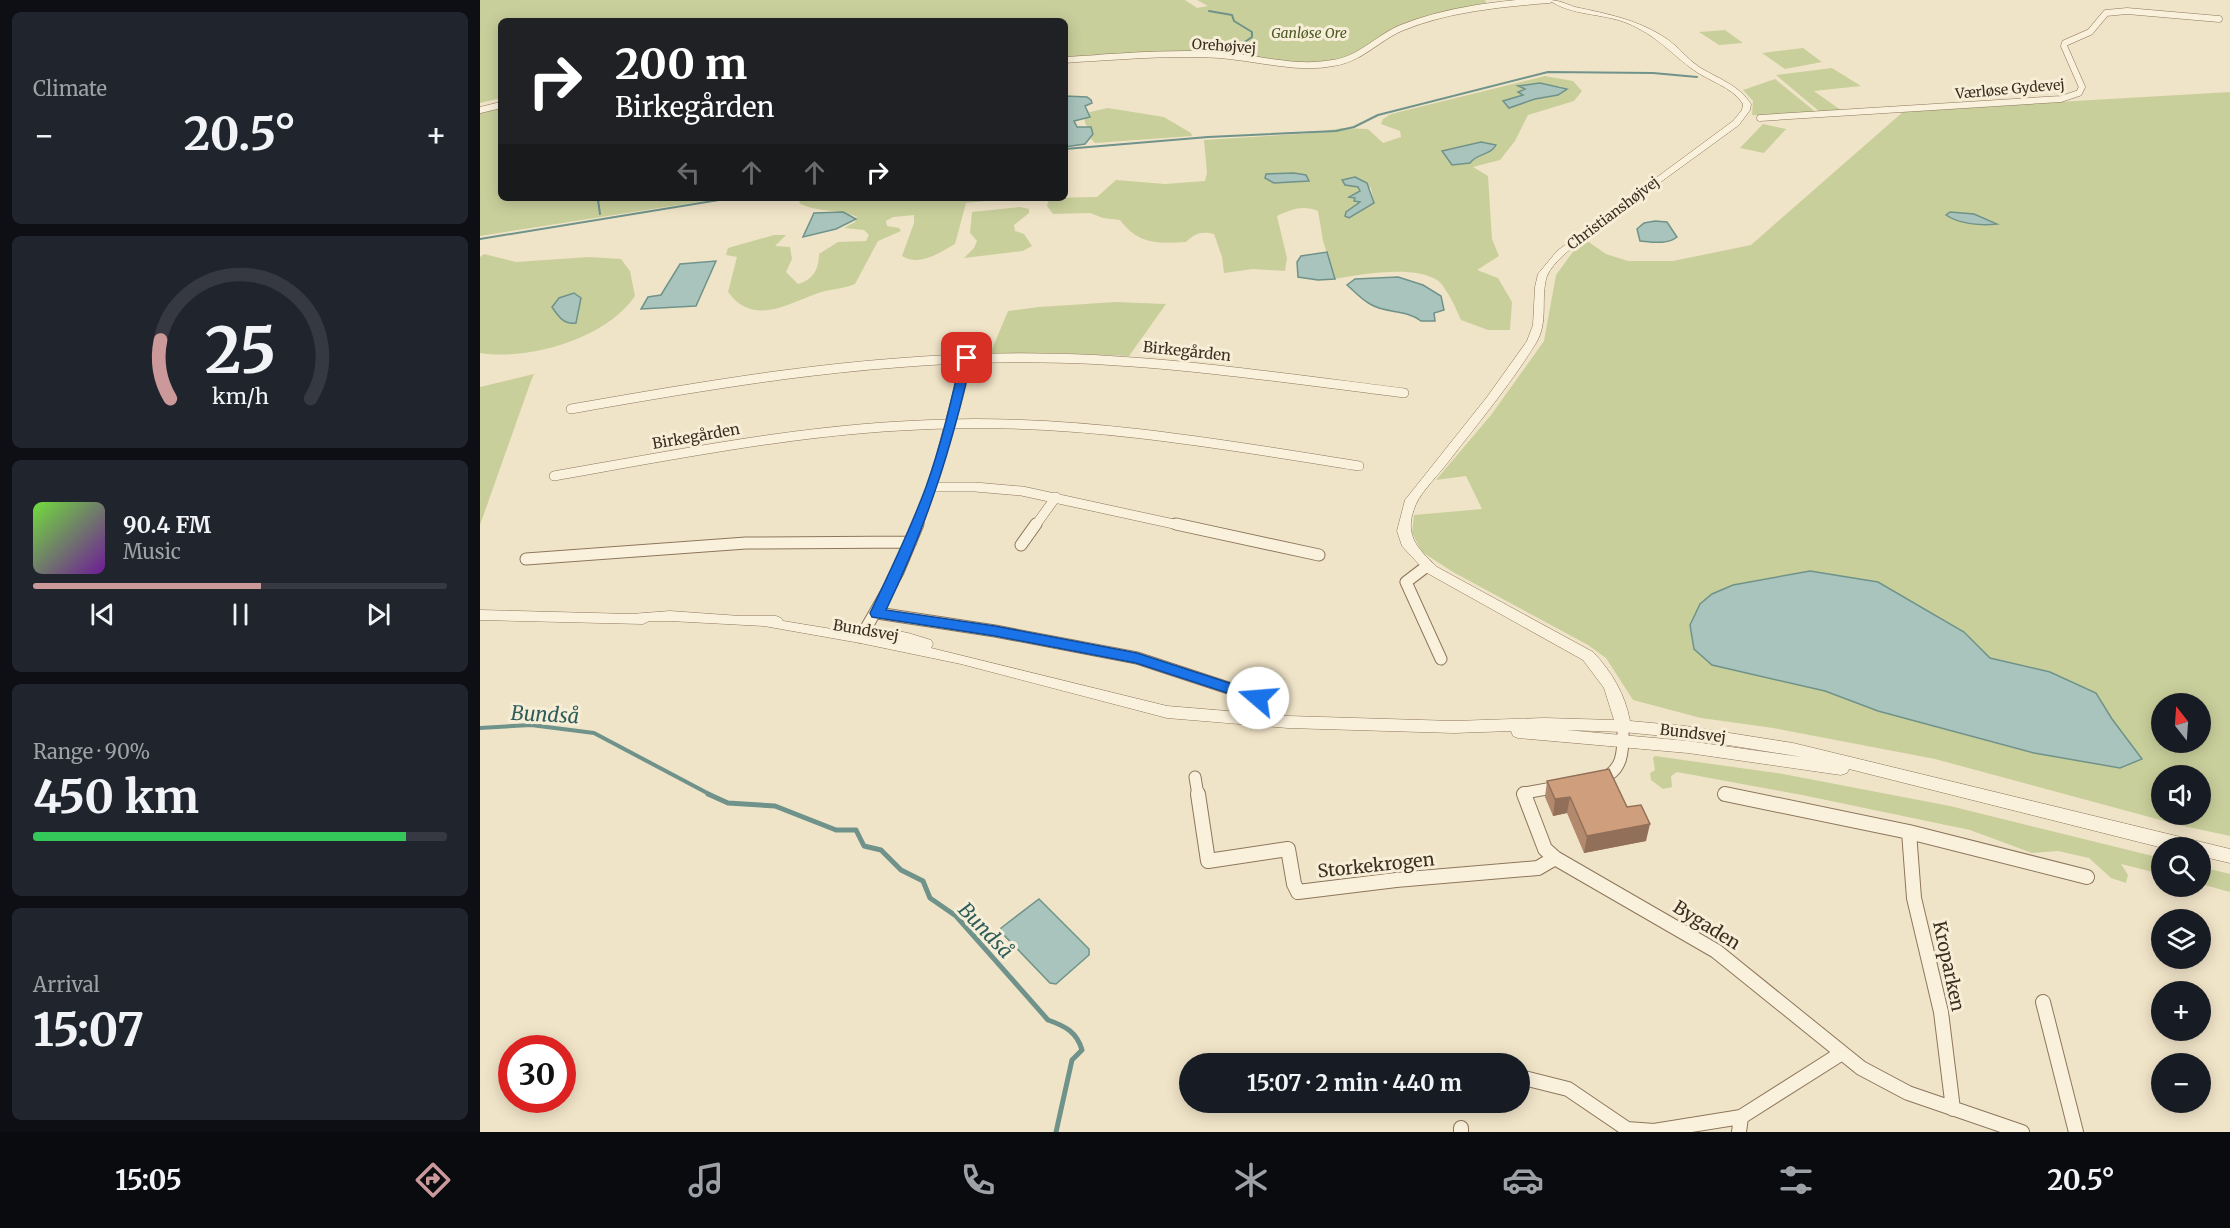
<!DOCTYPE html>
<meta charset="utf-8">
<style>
:root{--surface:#171b24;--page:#20242c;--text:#f1f3f6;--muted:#9ea1a6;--line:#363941;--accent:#cc999b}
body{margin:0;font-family:Merriweather,serif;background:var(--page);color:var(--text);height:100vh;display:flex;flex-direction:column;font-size:22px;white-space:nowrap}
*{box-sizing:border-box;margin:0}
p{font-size:20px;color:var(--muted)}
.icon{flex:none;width:33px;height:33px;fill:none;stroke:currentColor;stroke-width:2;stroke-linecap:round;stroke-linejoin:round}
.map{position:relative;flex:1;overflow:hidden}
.details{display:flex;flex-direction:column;gap:12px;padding:12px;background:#0d0f14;width:480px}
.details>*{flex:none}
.hud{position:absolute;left:18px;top:18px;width:570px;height:183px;border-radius:9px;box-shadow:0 3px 15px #0003;background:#202124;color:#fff;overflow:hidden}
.needle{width:39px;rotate:343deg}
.tools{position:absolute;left:1671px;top:693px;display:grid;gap:12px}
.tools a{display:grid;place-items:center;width:60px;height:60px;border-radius:50%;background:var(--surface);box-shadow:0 3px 15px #0003;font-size:30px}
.speed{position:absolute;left:18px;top:1035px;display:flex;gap:12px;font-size:30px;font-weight:700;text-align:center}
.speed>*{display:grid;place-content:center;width:78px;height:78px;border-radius:50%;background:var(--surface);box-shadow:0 3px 15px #0003;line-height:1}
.speed .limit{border:9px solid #d22;background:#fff;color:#111}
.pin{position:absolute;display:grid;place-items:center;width:51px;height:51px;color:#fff;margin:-26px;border-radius:12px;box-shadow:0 3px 9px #0006}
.me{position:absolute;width:66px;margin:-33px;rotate:288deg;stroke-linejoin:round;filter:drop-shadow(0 0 4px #0008)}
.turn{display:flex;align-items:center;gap:21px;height:126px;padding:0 18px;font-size:27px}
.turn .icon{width:78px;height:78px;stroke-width:2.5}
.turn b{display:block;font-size:42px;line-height:51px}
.lanes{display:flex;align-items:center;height:57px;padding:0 18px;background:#0003;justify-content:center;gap:30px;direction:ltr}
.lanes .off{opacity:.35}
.big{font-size:45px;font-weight:700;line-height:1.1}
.details .tile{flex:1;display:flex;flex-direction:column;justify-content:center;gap:9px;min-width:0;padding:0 21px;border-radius:9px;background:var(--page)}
.details .dial{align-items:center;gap:0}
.dial svg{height:156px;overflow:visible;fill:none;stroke:var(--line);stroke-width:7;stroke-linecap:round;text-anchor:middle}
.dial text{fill:var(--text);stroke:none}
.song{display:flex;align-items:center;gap:18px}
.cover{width:72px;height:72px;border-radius:9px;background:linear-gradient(135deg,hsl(100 70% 55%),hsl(280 70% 35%))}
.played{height:6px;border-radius:3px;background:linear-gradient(90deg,var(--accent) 55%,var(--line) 55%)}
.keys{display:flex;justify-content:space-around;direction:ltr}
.heat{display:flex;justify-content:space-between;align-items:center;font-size:33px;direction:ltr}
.charge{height:9px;border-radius:4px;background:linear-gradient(90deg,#34c759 90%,var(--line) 0)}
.trip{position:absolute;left:699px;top:1053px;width:351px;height:60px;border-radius:30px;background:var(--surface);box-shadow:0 3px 15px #0003;font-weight:700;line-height:60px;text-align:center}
.tabs{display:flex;height:96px;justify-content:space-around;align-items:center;background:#090b0e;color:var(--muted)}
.tabs .icon{width:42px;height:42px}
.tabs .selected{color:var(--accent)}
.tabs b{font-size:27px;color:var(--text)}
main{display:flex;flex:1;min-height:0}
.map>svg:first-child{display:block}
</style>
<main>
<section class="details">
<div class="tile"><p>Climate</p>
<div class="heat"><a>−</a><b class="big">20.5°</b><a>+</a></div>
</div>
<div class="tile dial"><svg viewBox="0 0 100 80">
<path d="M14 69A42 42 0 1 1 86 69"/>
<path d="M14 69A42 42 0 0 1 9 39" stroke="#cc999b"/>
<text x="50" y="56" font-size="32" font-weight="700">25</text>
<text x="50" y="72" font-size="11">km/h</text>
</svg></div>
<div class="tile">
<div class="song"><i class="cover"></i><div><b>90.4 FM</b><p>Music</p></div></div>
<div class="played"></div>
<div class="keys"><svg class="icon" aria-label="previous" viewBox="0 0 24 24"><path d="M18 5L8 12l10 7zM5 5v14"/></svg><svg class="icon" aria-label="pause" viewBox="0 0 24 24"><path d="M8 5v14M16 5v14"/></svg><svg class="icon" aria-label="next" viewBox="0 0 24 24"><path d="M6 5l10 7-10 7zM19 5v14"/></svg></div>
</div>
<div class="tile"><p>Range · 90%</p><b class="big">450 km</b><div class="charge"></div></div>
<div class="tile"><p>Arrival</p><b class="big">15:07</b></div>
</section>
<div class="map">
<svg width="1750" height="1132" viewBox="0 0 1750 1132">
<rect width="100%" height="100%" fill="#f0e4c8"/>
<path fill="#c9cf9b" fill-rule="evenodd" d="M0 0H705L717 8 728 6 717 0H1005L1007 4 916 28 861 62 826 65 737 54 585 58V21H21V98L0 103Z
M1245 30 1263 43 1239 45 1219 32Z
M1323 48 1342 62 1305 69 1282 53Z
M1352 68 1381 86 1334 91 1362 111 1340 112 1296 75Z
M1065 76 1093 81 1102 91 1094 101 1048 115 1035 141 1020 160 993 167 1008 176 1012 239 1019 256 997 270 1018 278 1032 302 1030 330H1008L981 320C977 310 966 286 957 280 934 265 881 274 855 279L843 241 838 211C823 205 812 209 797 216L807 258 805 271 773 269 744 273 742 257 734 234C722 231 715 233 706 242 677 244 658 244 640 220L623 218 610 213 573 214 567 206 569 198 617 197 636 180 685 184 725 181 727 173 724 140 833 133 862 128 888 129 903 143 921 137 920 131 901 124 903 119 911 114ZM1067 85 1073 88 1081 86 1078 95 1055 99 1029 108 1024 102 1044 95 1046 90 1040 87ZM875 177 891 188 894 203 869 218 866 212 881 202 870 196 880 192 878 187 865 185Z
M1295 79 1337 113 1286 116 1272 115 1273 101 1263 90Z
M1750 92V836L1699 825 1455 759 1293 728 1221 718 1153 700 1126 658 1108 645 973 572 942 552 932 533 934 515 1002 509 986 476 956 480 1011 415 1064 341 1076 275 1103 238 1126 254 1148 261H1193L1271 245 1424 111ZM1682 704H1720V742H1682ZM1682 776H1720V814H1682Z
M21 107V198H243L0 236V113Z
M628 108 684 117 711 133 712 136 615 143 611 139 612 134 605 123 604 117 610 112Z
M1283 124 1306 129 1284 153 1260 148Z
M322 198H539L486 203 475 244C459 253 439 267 422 256L434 223V215L413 217 406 221 407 226 419 228 421 231 398 241 375 284C363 289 350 289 338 293 306 305 273 326 248 292L257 257 246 255 248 248 294 235H306L295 246 310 247 312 259 306 272 318 284C333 280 339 269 339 254L358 242 386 241 389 235 384 230 364 228 375 222 377 217C358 208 337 213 319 203Z
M540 207 549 209V213L534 225 535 231 544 234 552 246 543 251 484 258 494 248 497 241 490 233 492 212Z
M4 254 36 262 109 257 141 259 150 271 155 296C127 338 49 361 0 353V257Z
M636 302 686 304 649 356 578 353 510 354 528 311 559 307Z
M54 374 51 381 0 525V387Z
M1175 756 1303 774 1470 806 1681 858V874L1641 864 1648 875 1646 883 1631 878 1609 858 1578 851 1552 853 1490 830 1322 795 1197 772 1191 776 1192 787 1183 789 1171 780 1170 773 1175 770 1173 758Z
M1721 867 1750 874V892L1721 884Z"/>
<path fill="#a9c4bc" stroke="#6f938a" stroke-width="1.5" d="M1060 83 1087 89 1078 95 1055 99 1029 108 1023 101 1043 95 1038 92 1045 89 1038 86Z
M585 96 607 97 611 100 612 103 605 106 610 117 594 121 597 127H611L613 134 605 144 585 147Z
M1001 142 1016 145C1010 156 997 153 990 163L972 165 962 151Z
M814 173 826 175 829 181 794 183 785 178 786 174Z
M875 177 887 183 894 203 869 218 865 216 866 212 880 202 874 201 875 198 869 197 880 191 878 187 865 185 862 180Z
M363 212 376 219 356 229 323 237 334 213Z
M1470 212 1494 214 1517 224C1501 226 1479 224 1466 215Z
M1175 221 1187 222 1197 237C1187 245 1172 242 1160 241L1157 229 1164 223Z
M847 252 855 279 838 280 818 277 817 262 821 256Z
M236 261 216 306 161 309 168 297 181 295 200 264Z
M918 277 943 285 961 296 964 310 954 313 955 321H941C926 309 906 314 890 304 882 300 874 291 867 285L875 279Z
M94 293 101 298 96 323C84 325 78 316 72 307L79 298Z
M1330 571 1398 582 1484 632 1510 658 1570 672 1616 693 1632 719 1662 759 1640 768 1554 753 1398 711 1345 691 1232 665 1214 649 1210 625 1220 604 1232 594 1253 585Z
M559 899 609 949V955L576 984 570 983 521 932V928Z"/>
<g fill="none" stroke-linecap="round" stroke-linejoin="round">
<path stroke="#6f938a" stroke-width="2" d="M729 11 752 15 754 21 772 32V37L759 46 730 53
M585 149 728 137 856 131 874 127 898 115 1068 72 1173 73 1217 77
M118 200 120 214
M0 239 251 198"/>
<path stroke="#6f938a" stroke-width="4" d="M0 728 51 725 114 733 231 795"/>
<path stroke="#6f938a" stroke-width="5" d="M228 794 248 803 295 806 356 830H376L384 846 401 850 421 870 443 881 450 898 476 916 568 1020C585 1026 597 1032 602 1050L592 1060 576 1132"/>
<g stroke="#8d765c" stroke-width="7">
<path id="minor-far3" d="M585 60C636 57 689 52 740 55 778 58 815 70 853 63 881 59 897 38 921 28 967 9 1020 4 1069 0
M0 110 21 105
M1280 118 1581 99 1599 93 1602 87 1584 46 1585 43 1610 32 1626 13 1647 11 1739 19"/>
</g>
<g stroke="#8d765c" stroke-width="10">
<path id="minor-far2" d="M91 409C232 384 374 360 518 358 654 355 789 376 924 393
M74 476C203 453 333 427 465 424 604 420 742 444 879 466
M452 487H495L542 491 703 526
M438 526 458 467 487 358
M555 526 576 497"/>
</g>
<g stroke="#8d765c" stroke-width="13">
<path id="minor-far1" d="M696 524 839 555
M541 545 556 524
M46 559 266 543 431 542
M947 566 926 582 961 659
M397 613 515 631 657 658 800 705
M381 637 418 572 438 524
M715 777 718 795
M1120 779C1145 771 1143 748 1143 726
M1245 794 1252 795
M1045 795 1044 793 1078 787"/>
</g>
<g stroke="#8d765c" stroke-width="16">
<path id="minor" d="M718 794 728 861 808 849 814 884 818 892 916 880 1058 868 1075 858
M1044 794 1065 849 1075 858 1236 951 1381 1068 1428 1093 1542 1132
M1245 794 1429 832 1607 877
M1429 832 1434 898 1461 1012 1473 1109
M1563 1002 1596 1132
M1040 1077 1088 1089 1147 1129 1174 1131 1261 1117
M981 1128V1132
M1259 1132 1261 1117 1362 1053"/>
</g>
<g stroke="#8d765c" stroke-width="1">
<path id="tertiary" d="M1069 0C1079 0 1086 4 1095 7 1128 14 1159 20 1187 39 1199 47 1207 59 1219 67 1237 78 1259 85 1271 104L1270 110 1259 125 1101 240C1090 250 1073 262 1067 276 1060 298 1069 322 1056 343 1031 384 999 422 969 461 960 473 942 491 936 504 923 534 936 547 957 567L1113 652C1132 672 1145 694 1150 721L1205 726 1313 743 1750 849V863L1720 856V848H1683L1369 769 1367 773 1361 775 1208 753 1038 738 1033 736 1031 731 974 733 808 728 687 718 481 664 380 643 284 626 190 621H169L163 624 0 620V610L151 614 190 611 260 616H296L301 618 303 621 364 631 358 626 365 621 428 633 451 640 453 644 451 648 687 706 808 716 974 721 1064 718 1134 720 1124 688 1103 660 947 573 922 546 917 531 925 500 1007 397 1047 341 1053 325 1055 287 1058 274 1077 251 1253 121 1262 110 1263 104C1252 86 1227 81 1211 68 1187 50 1177 36 1147 23 1122 13 1091 16 1069 0ZM1086 730 1143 732 1205 738 1322 757 1208 741Z"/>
</g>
<use href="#minor-far3" stroke="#faf1dc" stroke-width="6"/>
<use href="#minor-far2" stroke="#faf1dc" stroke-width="9"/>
<use href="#minor-far1" stroke="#faf1dc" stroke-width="11"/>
<use href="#minor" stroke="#faf1dc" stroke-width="14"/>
<use href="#tertiary" fill="#faf1dc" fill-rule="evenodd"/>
</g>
<path fill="#b2896c" d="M1067 781 1147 807 1166 841 1104 853 1087 813 1073 816 1065 797Z"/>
<path fill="#916f58" d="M1090 797 1087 813 1073 816 1075 799Z
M1170 824 1166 841 1104 853 1107 836Z"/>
<path fill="#cf9f7d" stroke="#916f58" stroke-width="1.5" d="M1129 769 1147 807 1161 805 1170 824 1107 836 1090 797 1075 799 1067 781Z"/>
<path fill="#1a73e8" stroke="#114b97" stroke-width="1.5" d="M487 355 492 358C471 450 447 525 406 610L515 626 657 653 783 694 786 698 783 702 778 703 656 663 515 636 392 617 390 613C410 572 430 530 446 487 461 445 471 402 481 358Z"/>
<g text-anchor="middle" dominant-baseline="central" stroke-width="6" stroke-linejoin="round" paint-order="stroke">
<g font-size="14" font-style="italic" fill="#4d5a26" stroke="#f7eed8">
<text x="829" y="33">Ganløse Ore</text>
</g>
<g font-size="14" fill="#3d2e20" stroke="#f7eed8">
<text transform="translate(744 46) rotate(4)">Orehøjvej</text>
<text transform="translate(1530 89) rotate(-5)">Værløse Gydevej</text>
<text transform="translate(1133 213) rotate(-37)">Christianshøjvej</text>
</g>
<g font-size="15" fill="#3d2e20" stroke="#f7eed8">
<text transform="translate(707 351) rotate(6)">Birkegården</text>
<text transform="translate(216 436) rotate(-10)">Birkegården</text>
<text transform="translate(386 630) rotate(10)">Bundsvej</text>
<text transform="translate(1213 733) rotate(7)">Bundsvej</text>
</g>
<g font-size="18" fill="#3d2e20" stroke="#f7eed8">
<text transform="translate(896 865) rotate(-6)">Storkekrogen</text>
<text transform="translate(1227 925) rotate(32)">Bygaden</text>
<text transform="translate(1469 966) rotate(78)">Kroparken</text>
</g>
<g font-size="20" font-style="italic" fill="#2f5d5a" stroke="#f7eed8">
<text transform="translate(65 714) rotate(3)">Bundså</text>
<text transform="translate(506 930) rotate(46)">Bundså</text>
</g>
</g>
</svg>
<div class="tools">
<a><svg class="needle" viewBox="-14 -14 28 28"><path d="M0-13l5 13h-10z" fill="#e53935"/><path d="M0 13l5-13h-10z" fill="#9ea1a6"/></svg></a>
<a><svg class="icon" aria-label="sound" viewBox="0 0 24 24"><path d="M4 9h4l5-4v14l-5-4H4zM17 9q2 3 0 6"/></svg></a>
<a><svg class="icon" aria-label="search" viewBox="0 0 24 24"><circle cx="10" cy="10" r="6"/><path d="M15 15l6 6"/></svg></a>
<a><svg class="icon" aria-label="layers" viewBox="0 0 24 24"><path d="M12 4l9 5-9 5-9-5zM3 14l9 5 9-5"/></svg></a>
<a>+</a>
<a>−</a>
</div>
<div class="speed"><div class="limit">30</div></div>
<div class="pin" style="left:487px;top:358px;background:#d93025"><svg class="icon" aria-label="arrive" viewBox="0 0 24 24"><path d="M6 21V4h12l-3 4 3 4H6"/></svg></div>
<svg class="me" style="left:778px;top:698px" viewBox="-20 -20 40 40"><circle r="19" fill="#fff"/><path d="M0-13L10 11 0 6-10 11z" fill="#1a73e8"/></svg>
<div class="trip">15:07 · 2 min · 440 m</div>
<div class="hud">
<div class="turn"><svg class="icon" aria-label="right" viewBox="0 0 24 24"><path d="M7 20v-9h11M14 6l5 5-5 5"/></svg><div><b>200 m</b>Birkegården</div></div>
<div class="lanes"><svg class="icon off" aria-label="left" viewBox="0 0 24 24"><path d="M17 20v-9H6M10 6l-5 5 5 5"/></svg><svg class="icon off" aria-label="ahead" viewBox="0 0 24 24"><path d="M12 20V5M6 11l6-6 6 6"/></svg><svg class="icon off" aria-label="ahead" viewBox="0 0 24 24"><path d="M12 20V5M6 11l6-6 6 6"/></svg><svg class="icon" aria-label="right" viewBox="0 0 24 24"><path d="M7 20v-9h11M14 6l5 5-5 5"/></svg></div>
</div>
</div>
</main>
<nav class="tabs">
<b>15:05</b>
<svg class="icon selected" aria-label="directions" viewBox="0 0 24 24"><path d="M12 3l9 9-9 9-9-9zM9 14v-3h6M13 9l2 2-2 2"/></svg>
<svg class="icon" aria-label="music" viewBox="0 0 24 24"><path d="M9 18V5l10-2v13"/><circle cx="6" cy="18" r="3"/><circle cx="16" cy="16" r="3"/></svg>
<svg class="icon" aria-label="phone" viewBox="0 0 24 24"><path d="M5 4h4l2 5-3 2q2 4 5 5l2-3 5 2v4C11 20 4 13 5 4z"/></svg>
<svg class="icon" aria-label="climate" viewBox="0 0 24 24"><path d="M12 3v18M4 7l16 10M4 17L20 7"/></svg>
<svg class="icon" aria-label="car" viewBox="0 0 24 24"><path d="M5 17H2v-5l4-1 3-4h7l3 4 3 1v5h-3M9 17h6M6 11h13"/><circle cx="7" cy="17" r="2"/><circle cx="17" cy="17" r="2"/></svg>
<svg class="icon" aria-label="filters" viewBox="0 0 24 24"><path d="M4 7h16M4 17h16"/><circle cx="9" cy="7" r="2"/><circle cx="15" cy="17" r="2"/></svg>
<b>20.5°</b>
</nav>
